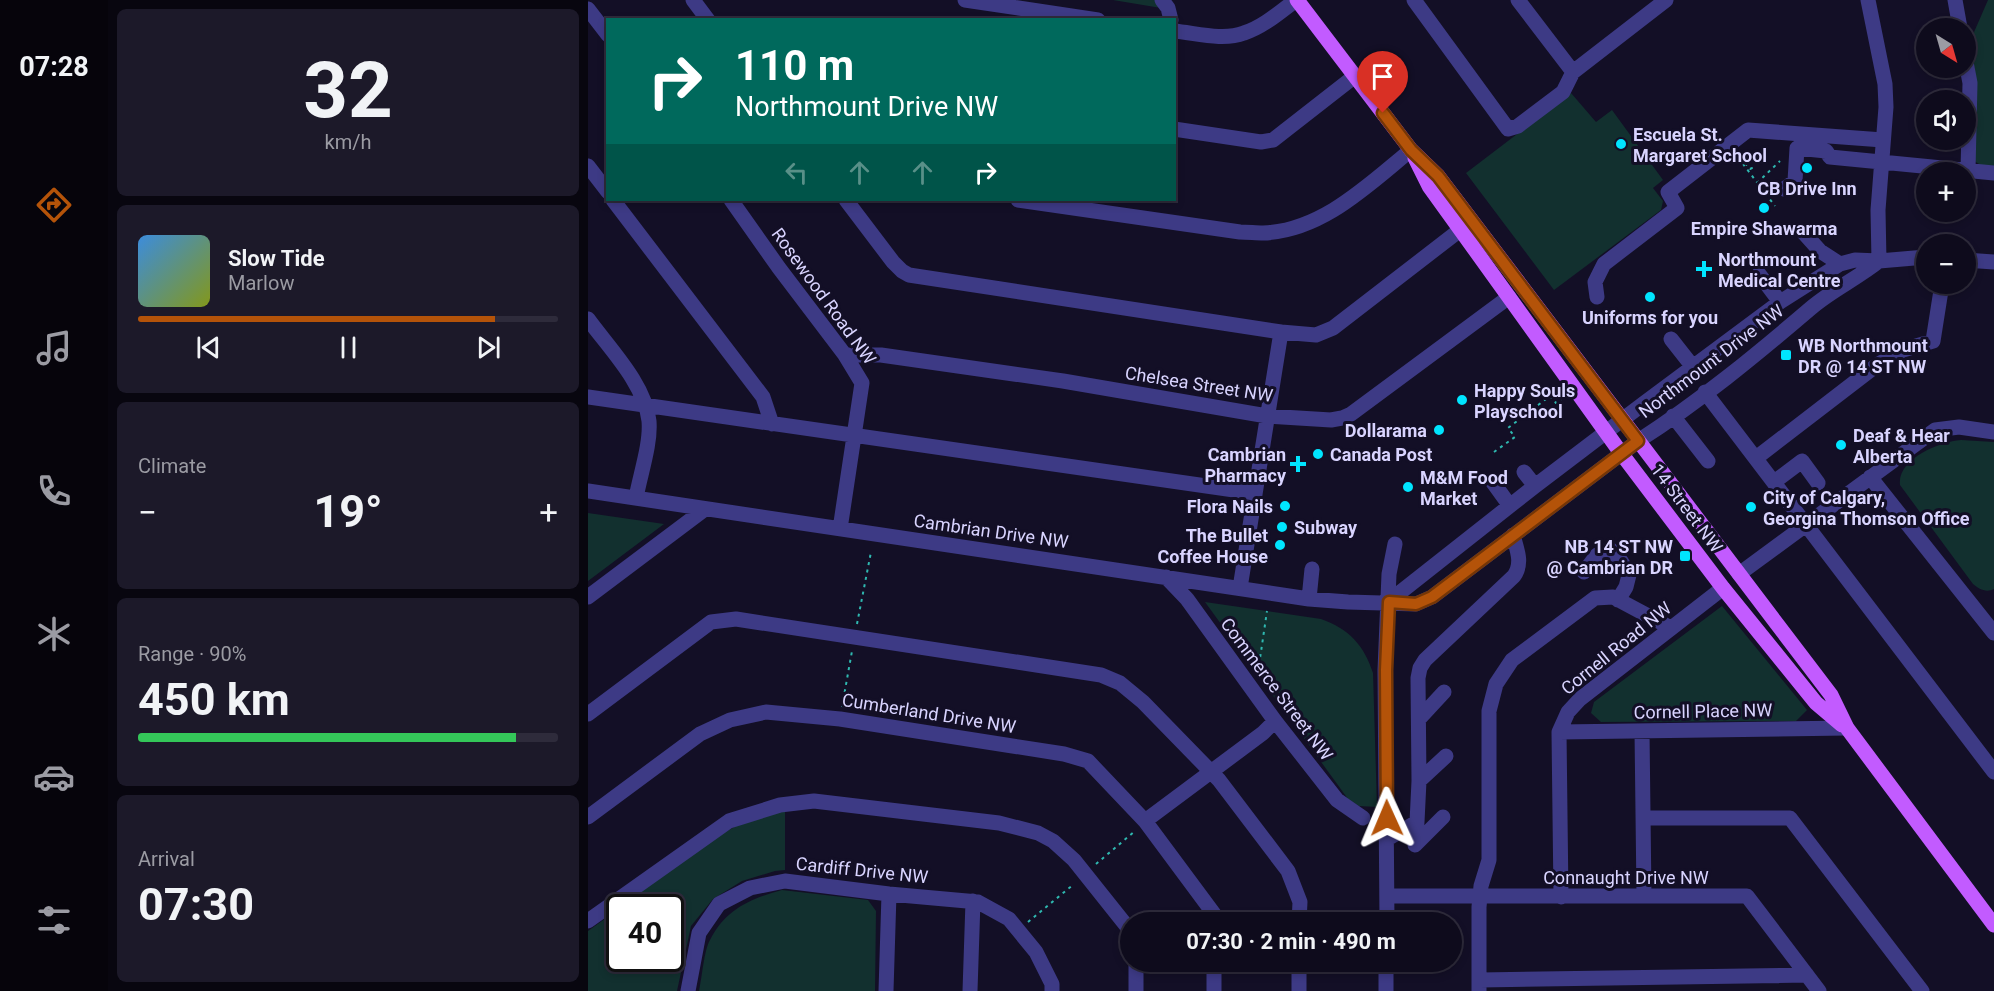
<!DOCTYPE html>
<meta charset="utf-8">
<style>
:root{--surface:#0e0b1c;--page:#1c1929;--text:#f1f3f6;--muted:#9b9ba3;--line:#2e2b3b;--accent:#b45309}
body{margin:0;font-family:Roboto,sans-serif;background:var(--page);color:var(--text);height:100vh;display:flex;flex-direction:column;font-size:22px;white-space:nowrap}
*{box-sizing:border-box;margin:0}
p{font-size:20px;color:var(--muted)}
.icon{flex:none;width:33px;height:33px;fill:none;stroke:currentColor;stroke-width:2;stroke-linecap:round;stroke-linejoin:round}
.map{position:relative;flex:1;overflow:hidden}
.panel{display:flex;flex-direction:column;gap:9px;padding:9px;background:#08060f;width:480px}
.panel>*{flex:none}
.banner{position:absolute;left:18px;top:18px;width:570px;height:183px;border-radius:0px;box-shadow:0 3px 9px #0003,0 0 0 2px var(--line);background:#00695c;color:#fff;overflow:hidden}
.needle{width:39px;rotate:143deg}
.fabs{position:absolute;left:1328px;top:18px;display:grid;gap:12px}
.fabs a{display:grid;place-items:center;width:60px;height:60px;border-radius:50%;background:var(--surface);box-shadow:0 3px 9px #0003,0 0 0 2px var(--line);font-size:30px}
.speed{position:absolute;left:18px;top:894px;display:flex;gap:12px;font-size:30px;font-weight:700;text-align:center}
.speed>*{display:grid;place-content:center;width:78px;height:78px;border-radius:50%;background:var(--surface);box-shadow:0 3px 9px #0003,0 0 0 2px var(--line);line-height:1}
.speed .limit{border:3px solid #111;border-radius:9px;background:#fff;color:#111}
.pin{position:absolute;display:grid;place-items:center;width:51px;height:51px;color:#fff;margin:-62px -26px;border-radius:50% 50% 50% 0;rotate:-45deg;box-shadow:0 0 6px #0007}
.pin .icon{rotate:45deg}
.me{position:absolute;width:66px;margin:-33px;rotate:359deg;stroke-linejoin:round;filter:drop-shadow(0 0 4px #0008)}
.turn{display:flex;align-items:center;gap:21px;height:126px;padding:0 30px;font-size:27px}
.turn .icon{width:78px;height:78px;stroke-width:2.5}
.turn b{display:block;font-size:42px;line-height:51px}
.lanes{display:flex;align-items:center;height:57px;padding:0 30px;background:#0003;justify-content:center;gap:30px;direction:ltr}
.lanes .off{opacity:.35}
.big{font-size:45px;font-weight:700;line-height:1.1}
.panel .widget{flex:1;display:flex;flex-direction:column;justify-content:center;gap:9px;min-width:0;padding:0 21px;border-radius:9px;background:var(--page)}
.panel .dial{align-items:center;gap:0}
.dial b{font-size:78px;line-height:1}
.song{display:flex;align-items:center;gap:18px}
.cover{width:72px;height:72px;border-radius:9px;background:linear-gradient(135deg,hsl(210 70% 55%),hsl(70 70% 35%))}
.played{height:6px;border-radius:3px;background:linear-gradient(90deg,var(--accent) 85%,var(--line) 85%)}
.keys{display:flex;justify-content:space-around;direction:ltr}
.heat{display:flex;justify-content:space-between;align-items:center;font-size:33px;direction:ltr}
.charge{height:9px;border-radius:4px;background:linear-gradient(90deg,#34c759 90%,var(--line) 0)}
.trip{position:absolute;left:532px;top:912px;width:342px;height:60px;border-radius:30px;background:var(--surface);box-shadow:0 3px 9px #0003,0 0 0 2px var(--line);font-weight:700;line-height:60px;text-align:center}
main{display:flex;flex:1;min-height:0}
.tab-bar{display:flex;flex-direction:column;width:108px;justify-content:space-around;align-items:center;background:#06040b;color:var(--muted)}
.tab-bar .icon{width:42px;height:42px}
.tab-bar .on{color:var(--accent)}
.tab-bar b{font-size:27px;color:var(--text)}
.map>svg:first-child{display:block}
</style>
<main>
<nav class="tab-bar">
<b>07:28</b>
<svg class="icon on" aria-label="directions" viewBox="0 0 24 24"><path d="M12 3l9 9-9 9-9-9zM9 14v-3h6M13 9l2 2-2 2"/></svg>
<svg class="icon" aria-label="music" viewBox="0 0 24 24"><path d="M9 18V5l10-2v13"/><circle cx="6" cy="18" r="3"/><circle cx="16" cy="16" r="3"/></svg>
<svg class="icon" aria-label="phone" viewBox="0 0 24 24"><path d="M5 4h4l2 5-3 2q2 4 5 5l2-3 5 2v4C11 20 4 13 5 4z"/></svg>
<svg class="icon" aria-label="climate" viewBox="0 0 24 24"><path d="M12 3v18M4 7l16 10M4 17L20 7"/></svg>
<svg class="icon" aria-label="car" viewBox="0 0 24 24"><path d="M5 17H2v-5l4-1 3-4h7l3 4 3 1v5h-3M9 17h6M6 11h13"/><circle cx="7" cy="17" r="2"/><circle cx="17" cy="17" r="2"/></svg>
<svg class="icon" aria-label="filters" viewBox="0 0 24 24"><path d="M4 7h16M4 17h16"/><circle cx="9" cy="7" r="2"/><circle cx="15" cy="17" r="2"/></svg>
</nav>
<section class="panel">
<div class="widget dial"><b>32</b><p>km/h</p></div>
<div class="widget">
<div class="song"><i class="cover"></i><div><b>Slow Tide</b><p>Marlow</p></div></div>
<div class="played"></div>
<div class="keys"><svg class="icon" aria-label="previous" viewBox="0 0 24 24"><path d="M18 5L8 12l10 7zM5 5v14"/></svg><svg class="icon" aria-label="pause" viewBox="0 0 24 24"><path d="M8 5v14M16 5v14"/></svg><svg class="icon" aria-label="next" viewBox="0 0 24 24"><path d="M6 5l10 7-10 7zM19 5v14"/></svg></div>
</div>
<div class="widget"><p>Climate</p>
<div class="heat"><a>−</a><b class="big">19°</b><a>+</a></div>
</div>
<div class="widget"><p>Range · 90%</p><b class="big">450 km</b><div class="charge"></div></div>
<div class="widget"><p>Arrival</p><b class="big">07:30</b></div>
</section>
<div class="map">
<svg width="1406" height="991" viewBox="0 0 1406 991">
<rect width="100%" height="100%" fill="#130f26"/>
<path fill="#12302f" d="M525 0H567L573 8Z
M1400 0H1406V166L1393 165 1386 161V74L1380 46Z
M983 93 1008 122 1024 110 1075 180 1065 188 1075 201 1073 210 966 290 878 173Z
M1373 440 1406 442V589C1398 593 1391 589 1385 584L1312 485C1309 459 1351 442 1373 440Z
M0 513 76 524 0 581Z
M617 602 733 619C761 629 776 645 785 673L789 807 771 806 760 799Z
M1134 606 1219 710 1208 721 1013 722 1003 713 1006 702Z
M197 806V870L187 871 154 881 125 899 103 926 89 991H0V931L32 908V958H82V908H32C84 869 134 824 197 806Z
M194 890 280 900 288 911 287 991H111C114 978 116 950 122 940 138 909 162 899 194 890Z"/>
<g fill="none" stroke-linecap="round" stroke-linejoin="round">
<path stroke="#2fb8b0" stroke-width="2" stroke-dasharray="3 4.5" stroke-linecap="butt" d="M1163 160 1164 168 1162 169 1154 159 1152 160 1187 206
M1169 183 1192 161
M906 452 927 437 920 428 962 396 968 403 977 396
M269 624 283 552
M670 672 679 611
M254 707 264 651
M508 864 547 831
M440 922 486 884"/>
<path stroke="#3d3a85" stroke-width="15" d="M105 0 120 20
M377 0 510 20
M574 0 580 8 583 20
M826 0 920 129 930 126 975 92 985 72 1078 0
M930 0 985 72
M1280 0 1297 84 1298 107 1290 210 1291 261
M1367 0 1372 28
M0 9 20 35
M586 31C608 33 635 41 656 33 675 27 692 12 708 0
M1377 57 1382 83 1380 171
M586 129 673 142 685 140 767 76
M0 166 20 192
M1196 189 1207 181 1209 148 1238 151 1242 157 1406 173
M25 200 175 397 184 424
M143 200 191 268 257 355 274 383 252 529
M258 200 305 262 314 271 321 275 693 332 728 335 745 328 872 230
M430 200 652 232C660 232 668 233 675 233 734 231 780 185 823 150
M1215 232 1232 251 1252 264
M1377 260 1406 262
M1171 274 1192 302
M1009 297 1007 282 1016 264 1089 208 1080 192 1160 130 1295 140
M0 319C21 348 57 384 61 421 63 444 52 475 48 498
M1083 339 1105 367
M257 355H293L475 381 679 416 743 420 754 418 763 414 921 297
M1117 392 1406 772
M0 397 667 493
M1085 416 1120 461
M1168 458 1289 365 1315 350 1345 341 1354 284
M936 472 947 486
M1282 477 1406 633
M904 481 922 506
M1186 482 1214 461 1230 483
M0 491 721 599 760 602 828 604 844 597 1050 441C1111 402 1168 355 1223 308 1244 290 1270 278 1291 261
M996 572 1009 555 1022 549 1033 561 1041 575 1038 587 1030 600
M1151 574 1347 430 1371 427 1406 432
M578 577 599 599 687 721 749 800 775 818
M652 588 693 332
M0 597 117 509
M721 599 724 569
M800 602 947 486 1055 404 1192 302 1252 264 1267 260 1291 261 1338 257
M0 714 123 622 148 619 513 675 532 683 555 702 631 780 700 871 712 902 711 922
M831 719 856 692
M1054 731 1056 896
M971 732 1259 728
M831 781 858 756
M0 817 112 734 142 720 178 712 252 719 476 754 500 761 557 821 626 914V922
M1055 818H1202L1334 991
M557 821 675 733 687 721
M829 822 827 845 855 817
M799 839 829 822 831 781 830 678 832 668 837 660 926 576C935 563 929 550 925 535
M799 896H1159L1231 991
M973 897 971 732 980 712 992 699 1135 588
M0 921 141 821 192 805 226 801 411 823 450 833 465 841 486 860 541 929 543 935
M799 922 797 670 801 574 807 544
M548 962V991
M892 980 1219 975
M100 991 111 933 131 904 162 888 197 881 301 894 390 902 421 919 448 952 464 984V991
M298 991 301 894
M382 991 385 901
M626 991V962
M711 991V962
M798 991V962
M891 991V907L893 886 901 860V711L908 684 924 660 1007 598 1025 597 1083 628"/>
<path stroke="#c25bff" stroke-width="15" d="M709 0 823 150 850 176 1189 624 1243 695 1259 728 1406 925
M827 158 841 186 1033 453 1135 588 1228 703 1254 725"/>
</g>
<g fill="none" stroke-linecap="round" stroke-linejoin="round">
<g stroke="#753606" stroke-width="15">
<path id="route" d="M795 113 823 150 850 176 1050 441 844 597 828 604 801 602 798 670 799 818"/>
</g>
<use href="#route" stroke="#b45309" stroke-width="10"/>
</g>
<g fill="#00e5ff" stroke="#130f26" stroke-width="2">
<circle cx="1033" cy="144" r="6"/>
<circle cx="1219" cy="168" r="6"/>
<circle cx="1176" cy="208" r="6"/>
<path d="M1113 260h6v6h6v6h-6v6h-6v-6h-6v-6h6z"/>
<circle cx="1062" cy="297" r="6"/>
<rect x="1192" y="349" width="12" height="12" rx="3"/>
<circle cx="874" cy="400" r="6"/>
<circle cx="851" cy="430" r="6"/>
<circle cx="1253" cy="445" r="6"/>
<circle cx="730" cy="454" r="6"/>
<path d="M707 455h6v6h6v6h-6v6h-6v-6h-6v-6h6z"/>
<circle cx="820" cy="487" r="6"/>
<circle cx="697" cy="506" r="6"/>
<circle cx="1163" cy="507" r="6"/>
<circle cx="694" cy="527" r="6"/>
<circle cx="692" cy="545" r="6"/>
<rect x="1091" y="550" width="12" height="12" rx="3"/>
</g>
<g text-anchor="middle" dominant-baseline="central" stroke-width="6" stroke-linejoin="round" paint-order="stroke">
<g font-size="18" font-weight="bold" fill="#d9d4ff" stroke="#130f26" text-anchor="start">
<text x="1045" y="134">Escuela St.<tspan x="1045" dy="21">Margaret School</tspan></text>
<text x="1219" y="188" text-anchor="middle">CB Drive Inn</text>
<text x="1176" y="228" text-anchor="middle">Empire Shawarma</text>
<text x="1130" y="259">Northmount<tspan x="1130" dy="21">Medical Centre</tspan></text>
<text x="1062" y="317" text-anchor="middle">Uniforms for you</text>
<text x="1210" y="345">WB Northmount<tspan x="1210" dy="21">DR @ 14 ST NW</tspan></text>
<text x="886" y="390">Happy Souls<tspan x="886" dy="21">Playschool</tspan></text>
<text x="839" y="430" text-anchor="end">Dollarama</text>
<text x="1265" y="435">Deaf &amp; Hear<tspan x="1265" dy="21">Alberta</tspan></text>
<text x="698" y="454" text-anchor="end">Cambrian<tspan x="698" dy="21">Pharmacy</tspan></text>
<text x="742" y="454">Canada Post</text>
<text x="832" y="477">M&amp;M Food<tspan x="832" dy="21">Market</tspan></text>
<text x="1175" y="497">City of Calgary,<tspan x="1175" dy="21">Georgina Thomson Office</tspan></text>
<text x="685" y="506" text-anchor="end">Flora Nails</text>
<text x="706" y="527">Subway</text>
<text x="680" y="535" text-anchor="end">The Bullet<tspan x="680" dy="21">Coffee House</tspan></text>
<text x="1085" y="546" text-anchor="end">NB 14 ST NW<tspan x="1085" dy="21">@ Cambrian DR</tspan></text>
</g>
<g font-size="18" fill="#d9d4ff" stroke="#130f26">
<text transform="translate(236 296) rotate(54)">Rosewood Road NW</text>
<text transform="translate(1123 361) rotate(-37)">Northmount Drive NW</text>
<text transform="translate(611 384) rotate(9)">Chelsea Street NW</text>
<text transform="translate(1099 508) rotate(53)">14 Street NW</text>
<text transform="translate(403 531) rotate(8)">Cambrian Drive NW</text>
<text transform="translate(1028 648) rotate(-39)">Cornell Road NW</text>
<text transform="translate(689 689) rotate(53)">Commerce Street NW</text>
<text transform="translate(1115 711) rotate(-1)">Cornell Place NW</text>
<text transform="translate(341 713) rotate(9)">Cumberland Drive NW</text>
<text transform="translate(274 870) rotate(6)">Cardiff Drive NW</text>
<text x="1038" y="877">Connaught Drive NW</text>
</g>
</g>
</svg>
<div class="fabs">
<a><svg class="needle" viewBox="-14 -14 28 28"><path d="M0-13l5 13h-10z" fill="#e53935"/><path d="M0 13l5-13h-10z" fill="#9b9ba3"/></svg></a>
<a><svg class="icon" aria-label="sound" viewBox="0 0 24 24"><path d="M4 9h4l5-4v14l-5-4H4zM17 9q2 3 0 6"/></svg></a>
<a>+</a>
<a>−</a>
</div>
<div class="speed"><div class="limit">40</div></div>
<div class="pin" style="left:795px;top:113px;background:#d93025"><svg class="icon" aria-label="arrive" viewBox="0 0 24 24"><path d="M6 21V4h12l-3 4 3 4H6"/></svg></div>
<svg class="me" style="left:799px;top:818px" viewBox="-20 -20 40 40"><path d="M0-17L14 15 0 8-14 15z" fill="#b45309" stroke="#fff" stroke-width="4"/></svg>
<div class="trip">07:30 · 2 min · 490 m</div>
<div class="banner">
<div class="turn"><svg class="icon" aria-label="right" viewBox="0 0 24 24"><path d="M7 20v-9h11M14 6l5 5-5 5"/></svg><div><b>110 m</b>Northmount Drive NW</div></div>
<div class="lanes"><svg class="icon off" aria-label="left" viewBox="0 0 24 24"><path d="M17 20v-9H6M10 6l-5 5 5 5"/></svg><svg class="icon off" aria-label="ahead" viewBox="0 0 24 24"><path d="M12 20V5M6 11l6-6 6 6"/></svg><svg class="icon off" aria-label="ahead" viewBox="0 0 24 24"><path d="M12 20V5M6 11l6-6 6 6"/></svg><svg class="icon" aria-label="right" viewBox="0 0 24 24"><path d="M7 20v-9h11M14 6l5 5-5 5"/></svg></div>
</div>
</div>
</main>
